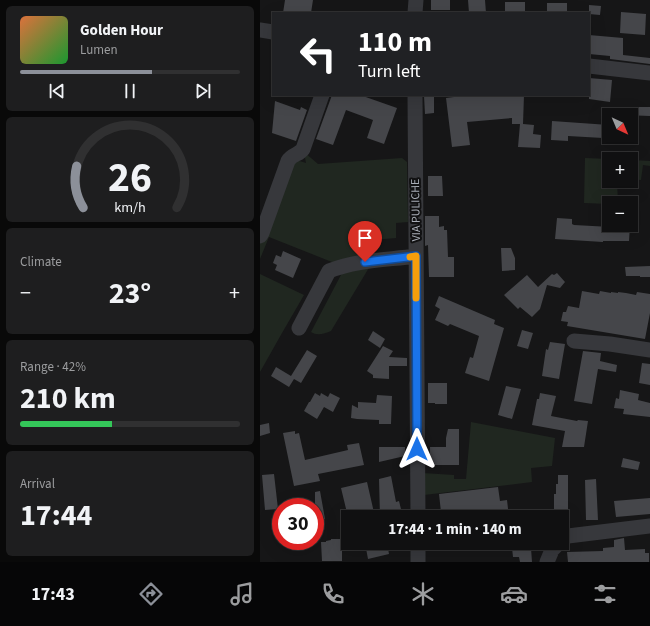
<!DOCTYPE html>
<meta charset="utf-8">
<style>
:root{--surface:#101011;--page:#1e1e1f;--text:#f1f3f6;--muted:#9c9d9f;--line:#303031;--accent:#8c9099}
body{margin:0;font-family:"Source Sans 3",sans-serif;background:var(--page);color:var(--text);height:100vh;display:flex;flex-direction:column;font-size:15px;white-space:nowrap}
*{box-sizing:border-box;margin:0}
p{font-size:13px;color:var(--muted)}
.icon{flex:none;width:22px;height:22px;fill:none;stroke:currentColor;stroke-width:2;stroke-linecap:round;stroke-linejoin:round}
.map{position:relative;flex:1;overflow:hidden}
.drawer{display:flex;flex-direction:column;gap:6px;padding:6px;background:#090909;width:260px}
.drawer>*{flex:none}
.banner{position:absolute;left:12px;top:12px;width:318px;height:84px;border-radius:0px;box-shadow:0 4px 16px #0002,0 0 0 1px var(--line);background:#202124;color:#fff;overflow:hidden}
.needle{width:26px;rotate:136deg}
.tools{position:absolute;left:342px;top:108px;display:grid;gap:8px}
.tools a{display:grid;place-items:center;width:36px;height:36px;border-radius:0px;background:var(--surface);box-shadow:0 4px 16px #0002,0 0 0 1px var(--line);font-size:20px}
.speed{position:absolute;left:12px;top:498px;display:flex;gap:8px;font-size:20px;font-weight:700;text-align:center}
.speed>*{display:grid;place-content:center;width:52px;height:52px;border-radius:50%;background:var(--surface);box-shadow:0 4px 16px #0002,0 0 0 1px var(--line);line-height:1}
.speed .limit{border:6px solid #d22;background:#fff;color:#111}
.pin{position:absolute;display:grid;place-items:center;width:34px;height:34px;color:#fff;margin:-41px -17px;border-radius:50% 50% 50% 0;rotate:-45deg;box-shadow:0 0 4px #0007}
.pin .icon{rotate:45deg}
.me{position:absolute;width:44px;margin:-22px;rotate:0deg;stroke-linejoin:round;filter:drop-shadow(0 0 3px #0008)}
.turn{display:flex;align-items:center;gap:14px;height:84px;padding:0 20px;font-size:18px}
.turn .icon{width:52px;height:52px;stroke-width:2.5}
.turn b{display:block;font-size:28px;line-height:34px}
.big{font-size:30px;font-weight:700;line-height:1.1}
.drawer .card{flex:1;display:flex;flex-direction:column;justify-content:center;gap:6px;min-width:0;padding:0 14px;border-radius:6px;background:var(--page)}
.drawer .dial{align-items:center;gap:0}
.dial svg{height:104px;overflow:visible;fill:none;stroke:var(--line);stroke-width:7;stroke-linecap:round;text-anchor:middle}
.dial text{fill:var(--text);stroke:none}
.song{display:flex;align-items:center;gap:12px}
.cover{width:48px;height:48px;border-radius:6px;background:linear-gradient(135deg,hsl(20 70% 55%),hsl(130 70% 35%))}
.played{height:4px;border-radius:2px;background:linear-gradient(90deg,var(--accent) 60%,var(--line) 60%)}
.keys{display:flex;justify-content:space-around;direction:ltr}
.heat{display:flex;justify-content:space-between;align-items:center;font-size:22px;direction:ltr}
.charge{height:6px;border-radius:3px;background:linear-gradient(90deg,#34c759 42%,var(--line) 0)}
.trip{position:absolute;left:81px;top:510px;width:228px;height:40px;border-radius:0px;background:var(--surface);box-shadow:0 4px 16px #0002,0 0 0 1px var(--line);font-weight:700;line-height:40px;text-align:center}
.menu{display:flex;height:64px;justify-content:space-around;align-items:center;background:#060607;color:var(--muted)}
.menu .icon{width:28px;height:28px}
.menu .active{color:var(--accent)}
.menu b{font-size:18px;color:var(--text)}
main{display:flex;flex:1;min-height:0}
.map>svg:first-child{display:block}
</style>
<main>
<section class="drawer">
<div class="card">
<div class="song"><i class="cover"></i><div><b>Golden Hour</b><p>Lumen</p></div></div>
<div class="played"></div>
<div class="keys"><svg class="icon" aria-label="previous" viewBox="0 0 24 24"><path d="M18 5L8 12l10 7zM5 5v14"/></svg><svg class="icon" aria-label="pause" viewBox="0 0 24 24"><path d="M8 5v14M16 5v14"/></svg><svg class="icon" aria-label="next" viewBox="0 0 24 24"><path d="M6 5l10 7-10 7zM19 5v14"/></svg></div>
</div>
<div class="card dial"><svg viewBox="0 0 100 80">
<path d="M14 69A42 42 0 1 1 86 69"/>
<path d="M14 69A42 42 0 0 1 9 37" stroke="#8c9099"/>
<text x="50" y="56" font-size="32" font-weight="700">26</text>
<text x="50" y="72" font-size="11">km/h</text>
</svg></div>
<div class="card"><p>Climate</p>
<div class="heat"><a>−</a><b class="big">23°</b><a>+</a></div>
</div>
<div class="card"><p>Range · 42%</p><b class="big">210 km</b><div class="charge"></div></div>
<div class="card"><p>Arrival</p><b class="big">17:44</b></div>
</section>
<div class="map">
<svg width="390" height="562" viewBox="0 0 390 562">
<rect width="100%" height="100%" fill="#161617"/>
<path fill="#202720" d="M44 152 58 164 142 158 147 162 148 222 136 223V238L113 240 112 232 100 233V259L77 264 9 237 0 259V241L33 159 46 163Z
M325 158 349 159V181H357L358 203H349V204L324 203Z
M371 160 390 161V166L383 165 381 180 371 179Z
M110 266 71 331C64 334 57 336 51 332L83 271Z
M0 274 44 295 22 333 0 372Z
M211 422 295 438 292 466 271 468 272 482 164 495 163 473 194 475V479H206Z"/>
<path fill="#45464a" d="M25 0H53L51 13H23Z
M171 0H190V10H171Z
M208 0H225L226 13H209Z
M245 2H265V13H245Z
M287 3H307V13H287Z
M329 5 341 6 340 15 329 14Z
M361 12 386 14 385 35 360 33Z
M329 35 363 38V55L390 58V64L350 59V56L329 54Z
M329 78 352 80 350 102 329 99Z
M72 95H100L137 108 124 144 107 138 113 120 86 110 73 145 56 139Z
M210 95H264L263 124 274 125 273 134 281 135 280 148 258 147 260 124H252V118L207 122 210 145 192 147 186 98Z
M164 96H174V113L165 114Z
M15 101 40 110 41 107 47 110 36 141 12 133Z
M364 107H390V116L364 115Z
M292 121 349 125V136L343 135V138L308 136V141L291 140Z
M168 176H182L183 196H168Z
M165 216H179V227L184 226V230H187L188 257H194V277H169L168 245 165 246Z
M297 218 312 219V224L314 225 351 227V225H370L369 241H343V242L295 239Z
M241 248H251L255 258V270L242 271Z
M23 251 41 259 33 278 15 270 17 265 13 263 16 255 21 257Z
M390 266V277H380V276H366L365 267Z
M297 273 305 282 300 288 287 285 280 309 272 317 260 307 258 309 244 295 267 275 278 287 292 274 294 275Z
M322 291 339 294 340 291 351 293V292L358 293V292L366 293 376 295 377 292 390 294V313L385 339 307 326 308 322 301 321 303 312H306L308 306 319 308Z
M179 296 235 320 234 324 244 328 229 381 205 373 210 357 213 358 219 336 190 324 188 326 175 320 180 309 175 306Z
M262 330 273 333 268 349 257 346Z
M113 331 125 339 120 348 108 340Z
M290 342 305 344 299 379 282 376 286 349 288 350Z
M123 346 133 351 129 357 147 358V366H129V379L113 378V375L107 371Z
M47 350 57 356 41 383 34 379 29 387 11 376 16 367 31 376Z
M323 351 341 353 340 361 357 365 356 372 338 369 332 404 314 401Z
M382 363 390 364V385L379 383Z
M168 383H187V404H175V403H168Z
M246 386 261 389 252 419 238 415Z
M360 390 379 394 378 400 390 403V417L363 414 364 409 354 408 356 398 359 399Z
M55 393 60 396 61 393 68 397 70 393 80 398 73 412 64 407 57 419 44 411 49 402H50Z
M280 393 296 396 291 416 317 421 318 420 328 421 324 447H302L305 431 272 425 277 399H279Z
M117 395 132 396 131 424H119V420L97 419 91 418 92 405 98 408V402L116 403Z
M9 423 10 433 0 436V425Z
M188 429H199V465H170V447H186V438Z
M35 431V434L39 433 45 460 88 450 87 445 99 443 104 465 58 474 60 481 34 486 23 433Z
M119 447H145V456L119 462Z
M363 458 380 462 378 470 361 467Z
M14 474 18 509 5 510 2 475Z
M298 475H308V517H294V494H296V484H298Z
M131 476 136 502 139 501 143 517H120L119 479Z
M336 479 338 520H326L325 480Z
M107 482 115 517H88L81 488Z
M238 487 240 501 247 500 249 517H227L226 511 208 513 209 517H185V511L181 512 179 494Z
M60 491 65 519 55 521V492Z
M390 498V514L356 517 354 501Z
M364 538 365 550 385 549V553H389V562H308L307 552 343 551V548L354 547V540Z
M71 539H80V548H82V561H62L61 542H66V541L71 540Z
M105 543H127L129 554 108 559Z
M263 547V549L271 548 272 562H260L259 557H253L252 548Z"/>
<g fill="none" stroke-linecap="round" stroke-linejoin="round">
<path stroke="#37383c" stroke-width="15" d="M155 13 156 0
M0 30 13 32
M329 66 390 73
M155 95 158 517
M0 236 2 233 28 161C32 154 39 155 43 149L62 95
M39 328 69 271C96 260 127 260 156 256
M314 341 350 344 390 350
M302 540 308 536 390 526
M158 543V562
M287 562 292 550 299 543"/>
</g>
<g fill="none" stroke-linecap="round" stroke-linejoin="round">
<g stroke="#114b97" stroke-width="10">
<path id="route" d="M105 262 156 256 157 449"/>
</g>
<use href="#route" stroke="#1a73e8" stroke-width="7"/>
<path stroke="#f59e0b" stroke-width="7" d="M150 257 156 256V298"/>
</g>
<g text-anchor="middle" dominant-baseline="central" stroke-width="4" stroke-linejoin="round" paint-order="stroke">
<g font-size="12" fill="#a8adb6" stroke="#111112">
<text transform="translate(156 210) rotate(-91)">VIA PULICHE</text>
</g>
</g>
</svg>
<div class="tools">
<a><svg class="needle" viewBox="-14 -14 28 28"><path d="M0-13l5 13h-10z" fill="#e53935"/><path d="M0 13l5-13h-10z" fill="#9c9d9f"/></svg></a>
<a>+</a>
<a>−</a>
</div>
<div class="speed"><div class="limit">30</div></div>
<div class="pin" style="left:105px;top:262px;background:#d93025"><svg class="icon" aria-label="arrive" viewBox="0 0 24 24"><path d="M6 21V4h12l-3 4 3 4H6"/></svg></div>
<svg class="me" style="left:157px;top:449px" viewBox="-20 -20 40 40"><path d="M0-17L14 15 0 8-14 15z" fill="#1a73e8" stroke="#fff" stroke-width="4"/></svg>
<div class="trip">17:44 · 1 min · 140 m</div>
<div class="banner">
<div class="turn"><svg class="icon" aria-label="left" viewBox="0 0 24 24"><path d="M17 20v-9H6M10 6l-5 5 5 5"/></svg><div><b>110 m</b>Turn left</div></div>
</div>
</div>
</main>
<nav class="menu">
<b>17:43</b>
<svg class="icon active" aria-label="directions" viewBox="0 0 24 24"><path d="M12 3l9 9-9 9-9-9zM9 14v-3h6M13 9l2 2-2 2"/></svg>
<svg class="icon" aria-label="music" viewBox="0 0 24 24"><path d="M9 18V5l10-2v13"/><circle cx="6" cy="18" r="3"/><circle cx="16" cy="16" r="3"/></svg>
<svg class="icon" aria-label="phone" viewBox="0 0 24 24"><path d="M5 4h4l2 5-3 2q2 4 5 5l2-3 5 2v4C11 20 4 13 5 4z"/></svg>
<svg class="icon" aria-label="climate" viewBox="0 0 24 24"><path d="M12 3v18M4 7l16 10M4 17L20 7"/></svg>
<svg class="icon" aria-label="car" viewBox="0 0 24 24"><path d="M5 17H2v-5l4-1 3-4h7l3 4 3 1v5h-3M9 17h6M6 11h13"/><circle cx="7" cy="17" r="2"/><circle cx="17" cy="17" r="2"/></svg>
<svg class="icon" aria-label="filters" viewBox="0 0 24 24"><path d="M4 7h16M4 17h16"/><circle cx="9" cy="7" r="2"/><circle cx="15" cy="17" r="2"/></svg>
</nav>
